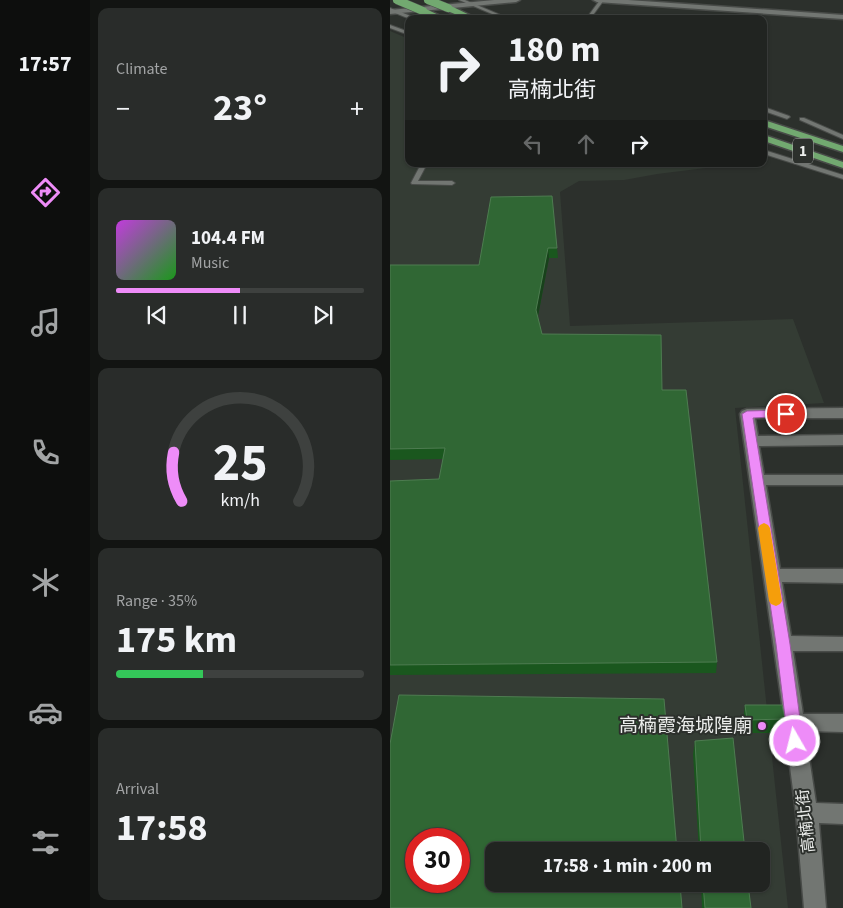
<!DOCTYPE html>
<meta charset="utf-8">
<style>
:root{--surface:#212421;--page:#292c2a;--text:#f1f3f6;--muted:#a2a4a5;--line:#3e413f;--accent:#ee8cf8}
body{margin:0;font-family:"Source Sans 3","Noto Sans TC",sans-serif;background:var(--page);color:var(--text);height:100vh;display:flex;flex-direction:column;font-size:19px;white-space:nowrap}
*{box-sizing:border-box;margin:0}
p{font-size:16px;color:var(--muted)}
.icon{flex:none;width:28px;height:28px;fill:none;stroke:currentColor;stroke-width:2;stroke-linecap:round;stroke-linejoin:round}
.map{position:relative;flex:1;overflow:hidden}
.details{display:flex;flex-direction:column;gap:8px;padding:8px;background:#121412;width:300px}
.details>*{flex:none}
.hud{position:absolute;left:15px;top:15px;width:362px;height:152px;border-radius:10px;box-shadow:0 1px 4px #0004,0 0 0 1px var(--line);background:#212421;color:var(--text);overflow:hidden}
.speed{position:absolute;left:15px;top:828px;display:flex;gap:10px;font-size:25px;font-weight:700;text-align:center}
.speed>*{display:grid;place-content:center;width:65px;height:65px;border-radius:50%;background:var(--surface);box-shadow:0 1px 4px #0004,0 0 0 1px var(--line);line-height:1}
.speed .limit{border:8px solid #d22;background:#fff;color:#111}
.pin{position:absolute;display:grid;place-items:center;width:42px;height:42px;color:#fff;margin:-21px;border:2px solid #fff;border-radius:50%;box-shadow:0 1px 5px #0007}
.me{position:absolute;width:55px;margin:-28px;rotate:352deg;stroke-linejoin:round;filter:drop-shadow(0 0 4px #0008)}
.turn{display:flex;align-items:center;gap:18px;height:105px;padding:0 20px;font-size:22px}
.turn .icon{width:65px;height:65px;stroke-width:2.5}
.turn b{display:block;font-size:35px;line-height:42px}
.lanes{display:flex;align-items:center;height:48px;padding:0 20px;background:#0003;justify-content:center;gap:25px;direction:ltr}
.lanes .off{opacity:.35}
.big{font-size:38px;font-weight:700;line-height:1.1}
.details .tile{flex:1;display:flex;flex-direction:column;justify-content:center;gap:8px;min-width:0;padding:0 18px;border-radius:10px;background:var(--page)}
.details .dial{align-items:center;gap:0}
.dial svg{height:130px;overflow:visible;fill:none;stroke:var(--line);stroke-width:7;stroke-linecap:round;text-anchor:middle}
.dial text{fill:var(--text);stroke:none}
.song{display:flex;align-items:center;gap:15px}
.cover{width:60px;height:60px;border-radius:8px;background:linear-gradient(135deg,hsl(290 70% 55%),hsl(120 70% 35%))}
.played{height:5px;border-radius:2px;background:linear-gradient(90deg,var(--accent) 50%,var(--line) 50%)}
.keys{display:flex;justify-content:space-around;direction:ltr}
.heat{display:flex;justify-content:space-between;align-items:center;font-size:28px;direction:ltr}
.charge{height:8px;border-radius:4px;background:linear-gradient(90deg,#34c759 35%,var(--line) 0)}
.trip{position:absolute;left:95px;top:842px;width:285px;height:50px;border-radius:10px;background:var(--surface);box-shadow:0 1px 4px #0004,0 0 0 1px var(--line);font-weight:700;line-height:50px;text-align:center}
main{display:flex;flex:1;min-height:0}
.tabs{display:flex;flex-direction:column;width:90px;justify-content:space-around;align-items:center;background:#0d0e0d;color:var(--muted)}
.tabs .icon{width:35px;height:35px}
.tabs .current{color:var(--accent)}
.tabs b{font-size:22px;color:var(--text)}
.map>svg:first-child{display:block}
</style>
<main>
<nav class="tabs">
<b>17:57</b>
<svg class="icon current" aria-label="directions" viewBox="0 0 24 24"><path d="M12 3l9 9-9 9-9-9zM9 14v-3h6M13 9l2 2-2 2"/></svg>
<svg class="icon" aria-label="music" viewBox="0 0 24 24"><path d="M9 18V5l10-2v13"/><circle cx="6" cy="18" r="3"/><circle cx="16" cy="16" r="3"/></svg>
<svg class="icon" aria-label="phone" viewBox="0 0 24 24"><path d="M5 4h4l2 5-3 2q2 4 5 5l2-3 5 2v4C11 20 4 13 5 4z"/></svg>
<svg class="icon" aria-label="climate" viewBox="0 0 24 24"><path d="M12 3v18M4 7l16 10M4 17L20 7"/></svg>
<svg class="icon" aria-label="car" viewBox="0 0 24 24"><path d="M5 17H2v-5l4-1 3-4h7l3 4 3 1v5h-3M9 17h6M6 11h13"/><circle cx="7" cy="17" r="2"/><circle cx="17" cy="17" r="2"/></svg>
<svg class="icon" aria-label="filters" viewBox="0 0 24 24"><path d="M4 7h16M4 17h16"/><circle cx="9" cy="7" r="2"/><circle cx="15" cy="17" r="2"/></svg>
</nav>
<section class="details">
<div class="tile"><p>Climate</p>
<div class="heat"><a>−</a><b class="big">23°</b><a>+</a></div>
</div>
<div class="tile">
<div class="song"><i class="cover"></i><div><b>104.4 FM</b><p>Music</p></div></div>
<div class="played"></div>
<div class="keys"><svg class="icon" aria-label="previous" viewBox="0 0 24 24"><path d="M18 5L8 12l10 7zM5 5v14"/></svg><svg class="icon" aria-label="pause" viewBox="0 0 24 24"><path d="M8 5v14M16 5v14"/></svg><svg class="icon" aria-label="next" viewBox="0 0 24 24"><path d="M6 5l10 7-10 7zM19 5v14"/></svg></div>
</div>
<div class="tile dial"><svg viewBox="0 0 100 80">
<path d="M14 69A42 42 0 1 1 86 69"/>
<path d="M14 69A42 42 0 0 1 9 39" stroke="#ee8cf8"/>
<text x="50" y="56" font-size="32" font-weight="700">25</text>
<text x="50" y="72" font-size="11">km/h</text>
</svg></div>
<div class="tile"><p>Range · 35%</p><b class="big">175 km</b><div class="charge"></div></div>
<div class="tile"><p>Arrival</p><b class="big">17:58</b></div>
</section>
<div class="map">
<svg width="453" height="908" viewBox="0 0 453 908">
<rect width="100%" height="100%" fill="#2c302c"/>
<path fill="#343c34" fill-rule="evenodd" d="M0 31 19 39V164H348L267 174 234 180 189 181 170 192 180 326 403 319 434 403 345 408 398 908H0ZM26 839H69V881H26ZM104 851H371V884H104Z"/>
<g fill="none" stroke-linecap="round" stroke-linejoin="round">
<g stroke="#484b48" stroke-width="2">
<path id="service" d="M69 0H75L120 19H114Z
M210 0H214L200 19H196Z
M0 8 26 18V19H20L0 11Z
M0 25 19 32V35L0 28Z
M374 107 399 116 400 117 397 119 374 111Z
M410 118H414L453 135V139L410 120Z
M374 150 453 175V179L374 154Z
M31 164H37L28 181H62L65 183 62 185 22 184 21 183Z"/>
</g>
<g stroke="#484b48" stroke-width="3">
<path id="minor" d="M453 408V418H365L368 436 453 435V445L369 446 374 475H453V485H376L390 569H453V583L392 582 401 636 453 637V651H403L413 714H453V732L415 731 426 803 453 804V824L429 823 436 908H414L406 813 395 728 392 722 394 718 350 414 352 411 357 409Z"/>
</g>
<g stroke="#484b48" stroke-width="3">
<path id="tertiary" d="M104 0H130L126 2 0 14V10Z
M203 0H238L453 15V19L207 2Z"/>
</g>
<g stroke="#484b48" stroke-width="3">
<path id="motorway" d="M55 6H61L88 19H77L55 10Z
M30 9H36L57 19H46L30 13Z
M374 120 453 146V152L374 126Z
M374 135 453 162V168L374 141Z"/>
</g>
<use href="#service" fill="#727672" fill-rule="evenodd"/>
<use href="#minor" fill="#727672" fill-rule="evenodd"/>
<use href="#tertiary" fill="#727672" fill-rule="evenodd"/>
<use href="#motorway" fill="#72a970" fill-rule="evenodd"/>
<g stroke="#484b48" stroke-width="9" stroke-linecap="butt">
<path id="motorway-bridge" d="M7 0 33 11
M38 0 58 8"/>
</g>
<use href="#motorway-bridge" stroke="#72a970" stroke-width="8"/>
</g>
<path fill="#1a571e" d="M101 197 167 248 168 258H159L148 316 152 334 272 390 327 662 326 673 0 675V481L49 479 53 459 0 460V265H89Z
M355 705 395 719 392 733H355L353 719Z
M305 741 355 851H309L303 754Z
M311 884H358L361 908H312Z"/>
<path fill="#18411b" d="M158 248 159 258 147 321 146 310Z"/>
<path fill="#306734" stroke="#4e7c51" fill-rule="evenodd" d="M162 196 167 248H158L146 310 152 334 271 335 272 390H296L327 662 0 665V481L49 479 55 448 0 449V265H89L101 197Z
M9 695 274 699 287 851H104V884H290L292 908H0V744ZM26 839H69V881H26Z
M355 705H392L395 719 357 720Z
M343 738 355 851H311L305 741Z
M313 884H358L361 908H315Z"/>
<path fill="#ee8cf8" stroke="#9b5ba1" d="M396 410 399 411 401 414 399 416 363 418 400 644 413 741 411 745 405 747 400 745 398 741 386 644 352 414 357 411Z"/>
<path fill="#f59e0b" d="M374 523 378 525 380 528 392 601 390 604 386 606 381 604 379 601 368 528 370 525Z"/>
<circle fill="#ee8cf8" stroke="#2c302c" stroke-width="2" cx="372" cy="726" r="5"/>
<g text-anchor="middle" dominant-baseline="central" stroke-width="4" stroke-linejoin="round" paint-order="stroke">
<rect fill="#2c302c" stroke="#b2b4b2" stroke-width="1" x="403" y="138.5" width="20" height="25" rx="4"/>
<g font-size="15" font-weight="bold" fill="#ebedeb">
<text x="413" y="151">1</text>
</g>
<g font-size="16" fill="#ebedeb" stroke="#2c302c">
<text transform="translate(416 821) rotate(-96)">高楠北街</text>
</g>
<g font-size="19" fill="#ebedeb" stroke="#2c302c" text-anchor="end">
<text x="362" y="726">高楠霞海城隍廟</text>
</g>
</g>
</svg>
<div class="speed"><div class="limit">30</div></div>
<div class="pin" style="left:396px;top:414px;background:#d93025"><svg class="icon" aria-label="arrive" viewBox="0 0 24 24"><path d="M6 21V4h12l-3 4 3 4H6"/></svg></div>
<svg class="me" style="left:405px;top:741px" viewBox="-20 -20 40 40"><circle r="17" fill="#ee8cf8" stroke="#fff" stroke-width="3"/><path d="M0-11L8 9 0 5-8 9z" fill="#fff"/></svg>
<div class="trip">17:58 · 1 min · 200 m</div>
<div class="hud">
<div class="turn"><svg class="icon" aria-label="right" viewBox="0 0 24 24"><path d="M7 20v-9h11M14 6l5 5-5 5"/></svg><div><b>180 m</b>高楠北街</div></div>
<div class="lanes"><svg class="icon off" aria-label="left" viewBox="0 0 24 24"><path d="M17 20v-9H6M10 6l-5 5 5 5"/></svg><svg class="icon off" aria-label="ahead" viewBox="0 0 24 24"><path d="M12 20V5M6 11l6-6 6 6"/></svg><svg class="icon" aria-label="right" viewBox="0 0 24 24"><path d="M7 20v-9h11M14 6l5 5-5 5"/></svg></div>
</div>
</div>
</main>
